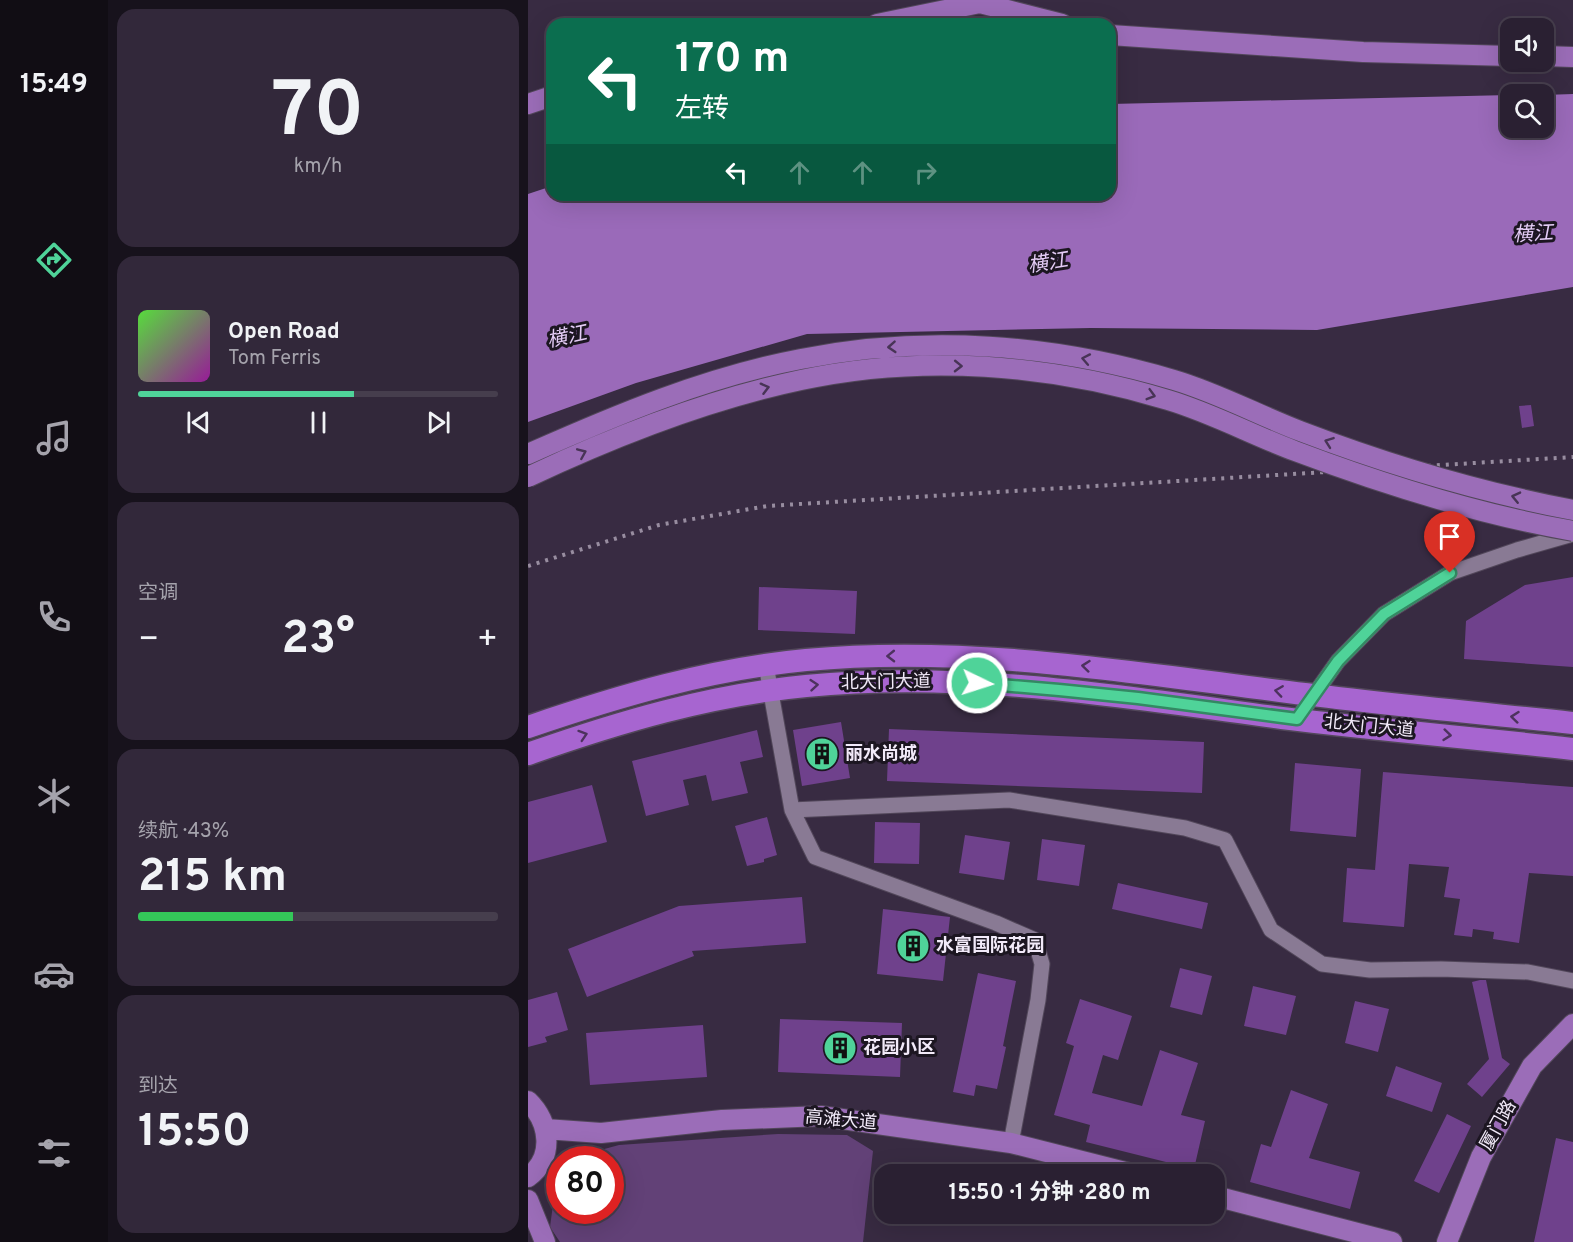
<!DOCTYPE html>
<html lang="zh">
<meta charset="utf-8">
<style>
:root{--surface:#2a2032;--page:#32283a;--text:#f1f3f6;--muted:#a5a3ac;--line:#463e4d;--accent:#4fd399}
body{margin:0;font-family:Overpass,"Noto Sans SC",sans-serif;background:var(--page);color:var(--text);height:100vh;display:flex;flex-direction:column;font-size:22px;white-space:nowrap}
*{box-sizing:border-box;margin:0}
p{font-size:20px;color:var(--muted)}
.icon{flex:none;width:33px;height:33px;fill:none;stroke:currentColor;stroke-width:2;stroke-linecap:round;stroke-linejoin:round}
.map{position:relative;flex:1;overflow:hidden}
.details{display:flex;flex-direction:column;gap:9px;padding:9px;background:#17121c;width:420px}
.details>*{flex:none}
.hud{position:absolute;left:18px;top:18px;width:570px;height:183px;border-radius:18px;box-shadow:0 6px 24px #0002,0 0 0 2px var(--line);background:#0b6e4f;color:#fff;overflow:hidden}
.tools{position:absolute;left:972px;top:18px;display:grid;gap:12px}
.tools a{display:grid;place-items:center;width:54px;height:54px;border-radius:12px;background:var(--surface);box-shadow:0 6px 24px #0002,0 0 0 2px var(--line);font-size:30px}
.speed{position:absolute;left:18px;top:1146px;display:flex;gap:12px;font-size:30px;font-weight:700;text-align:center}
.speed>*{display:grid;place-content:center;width:78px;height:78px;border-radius:50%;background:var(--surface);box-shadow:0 6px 24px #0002,0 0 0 2px var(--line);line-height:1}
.speed .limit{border:9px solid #d22;background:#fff;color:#111}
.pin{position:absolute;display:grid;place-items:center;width:51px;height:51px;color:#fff;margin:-62px -26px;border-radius:50% 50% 50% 0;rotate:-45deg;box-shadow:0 0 6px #0007}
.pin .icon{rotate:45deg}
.me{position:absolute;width:66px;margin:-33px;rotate:94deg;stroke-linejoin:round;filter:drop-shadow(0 0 4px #0008)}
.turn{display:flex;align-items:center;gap:21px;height:126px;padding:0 30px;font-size:27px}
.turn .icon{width:78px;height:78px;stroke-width:2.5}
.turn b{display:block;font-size:42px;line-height:51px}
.lanes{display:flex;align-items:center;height:57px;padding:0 30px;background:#0003;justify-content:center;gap:30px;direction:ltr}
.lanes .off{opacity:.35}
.big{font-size:45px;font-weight:700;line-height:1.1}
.details .tile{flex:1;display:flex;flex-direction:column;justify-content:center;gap:9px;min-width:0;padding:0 21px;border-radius:18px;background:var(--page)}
.details .dial{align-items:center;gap:0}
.dial b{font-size:78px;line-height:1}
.song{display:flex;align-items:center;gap:18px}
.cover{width:72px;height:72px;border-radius:9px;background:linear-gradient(135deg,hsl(110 70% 55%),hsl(300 70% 35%))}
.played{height:6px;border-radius:3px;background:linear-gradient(90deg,var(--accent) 60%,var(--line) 60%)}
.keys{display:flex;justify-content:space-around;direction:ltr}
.heat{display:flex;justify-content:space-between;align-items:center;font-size:33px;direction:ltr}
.charge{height:9px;border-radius:4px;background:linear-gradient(90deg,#34c759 43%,var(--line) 0)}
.trip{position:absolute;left:346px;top:1164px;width:351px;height:60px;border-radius:18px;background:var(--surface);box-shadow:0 6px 24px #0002,0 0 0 2px var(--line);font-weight:700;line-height:60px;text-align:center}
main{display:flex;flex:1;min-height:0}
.tabs{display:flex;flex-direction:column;width:108px;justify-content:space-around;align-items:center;background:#110d14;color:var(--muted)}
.tabs .icon{width:42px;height:42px}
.tabs .selected{color:var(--accent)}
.tabs b{font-size:27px;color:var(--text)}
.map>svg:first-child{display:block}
</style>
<main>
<nav class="tabs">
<b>15:49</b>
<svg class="icon selected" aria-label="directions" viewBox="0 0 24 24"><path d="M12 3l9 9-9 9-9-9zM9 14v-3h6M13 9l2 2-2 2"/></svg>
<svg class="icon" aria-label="music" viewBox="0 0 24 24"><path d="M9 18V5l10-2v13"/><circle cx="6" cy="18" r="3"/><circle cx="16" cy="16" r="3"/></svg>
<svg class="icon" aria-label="phone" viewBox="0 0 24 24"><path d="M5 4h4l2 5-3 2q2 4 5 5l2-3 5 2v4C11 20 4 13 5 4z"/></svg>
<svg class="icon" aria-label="climate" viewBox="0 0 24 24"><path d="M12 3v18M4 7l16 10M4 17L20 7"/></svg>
<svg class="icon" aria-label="car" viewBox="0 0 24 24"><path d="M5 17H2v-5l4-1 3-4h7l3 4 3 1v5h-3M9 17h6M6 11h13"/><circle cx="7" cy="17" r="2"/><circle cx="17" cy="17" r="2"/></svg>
<svg class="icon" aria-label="filters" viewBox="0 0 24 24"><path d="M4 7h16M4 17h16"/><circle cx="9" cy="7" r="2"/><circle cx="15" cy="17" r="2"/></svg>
</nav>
<section class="details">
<div class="tile dial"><b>70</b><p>km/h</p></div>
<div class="tile">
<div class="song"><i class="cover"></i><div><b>Open Road</b><p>Tom Ferris</p></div></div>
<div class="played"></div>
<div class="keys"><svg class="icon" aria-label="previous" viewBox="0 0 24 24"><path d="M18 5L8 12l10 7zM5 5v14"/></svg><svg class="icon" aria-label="pause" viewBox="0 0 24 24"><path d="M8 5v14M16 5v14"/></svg><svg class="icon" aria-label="next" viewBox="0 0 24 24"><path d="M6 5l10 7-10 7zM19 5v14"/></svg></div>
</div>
<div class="tile"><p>空调</p>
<div class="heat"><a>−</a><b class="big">23°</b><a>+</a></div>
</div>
<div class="tile"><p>续航 · 43%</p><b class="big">215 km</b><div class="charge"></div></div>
<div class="tile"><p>到达</p><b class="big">15:50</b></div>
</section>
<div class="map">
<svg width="1045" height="1242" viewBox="0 0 1045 1242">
<rect width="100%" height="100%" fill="#382b42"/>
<path fill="#624177" d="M250 1134 319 1135 345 1151 335 1242H32L22 1227 28 1182 31 1178 32 1210H82V1160L52 1159 58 1154 91 1145Z"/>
<path fill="#9a6ab9" d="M1045 94V287L789 330 563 328 279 334 108 383 0 422V194L24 186V195H582V104L982 95V128H1016V95Z"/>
<path fill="#6f418c" d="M1003 405 1006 426 994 428 991 406Z
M1045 577V667L936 659 938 621 997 585Z
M231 587 329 591 327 634 230 630Z
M313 722 322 778 274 786 265 730Z
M361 729 676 742 674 793 359 781Z
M229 730 235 757 212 762 220 793 184 801 178 775 155 780 161 805 118 816 104 761Z
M767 763 833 769 828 837 762 831Z
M855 772 1045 787V876L1001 873 991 943 965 939 966 932 945 929 944 937 926 935 932 899 916 897 921 867 881 864 876 927 815 922 819 868 847 870Z
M64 785 79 842 0 863V802Z
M239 817 249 855 236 859V862L219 866 207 826Z
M347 822 392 823 391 864 346 863Z
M437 835 482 842 476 880 431 873Z
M514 839 557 845 551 886 509 880Z
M590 883 680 903 674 929 584 909Z
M274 897 278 943 164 951 166 956 59 997 40 949 151 906Z
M355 909 422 917 415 981 349 974Z
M652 968 684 976 674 1015 642 1007Z
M450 973 488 981 475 1046 478 1047 469 1089 448 1085 446 1096 425 1092Z
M952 980H958L974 1058 982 1064 954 1097 939 1084 961 1059 944 982Z
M725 986 768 996 758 1035 716 1026Z
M29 992 40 1030 17 1037 19 1042 0 1047V1000Z
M552 999 604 1016 590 1060 575 1055 564 1093 614 1106 632 1050 670 1063 653 1115 677 1121 666 1169 558 1142 562 1125 526 1115 546 1046 538 1043Z
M827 1001 861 1009 850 1052 817 1043Z
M252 1019 374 1023 372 1077 250 1072Z
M175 1025 179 1077 62 1085 58 1033Z
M868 1066 914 1083 904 1112 858 1096Z
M763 1090 800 1104 781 1158 832 1172 822 1209 722 1182 733 1144 743 1147Z
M919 1114 943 1126 911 1193 886 1181Z
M1028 1138 1045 1142V1242H1006Z"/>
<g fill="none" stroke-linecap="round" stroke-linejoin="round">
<g stroke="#52475a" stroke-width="17">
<path id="minor" d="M238 665 264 810 287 857 468 923 507 940 514 964 510 1000 483 1143
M769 719 810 661 856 614 922 573 989 550 1045 534
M264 810 481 800 657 828 697 840 743 930 794 964 842 970 913 969 1000 972 1045 981"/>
</g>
<g stroke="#52475a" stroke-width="22">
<path id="major" d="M349 24 452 3 534 24
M582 35 835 52 982 56
M1016 56 1045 57
M0 104 24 96
M0 1101C22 1122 27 1158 0 1177
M17 1129 73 1133 194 1120 293 1116 483 1143 605 1174
M687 1196 864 1242
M0 1200 17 1242
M919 1242 953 1157 1004 1066 1045 1024"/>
</g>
<g stroke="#52475a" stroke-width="25">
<path id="highway" d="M0 727C91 696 182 669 278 660 440 645 600 672 760 692 855 704 950 713 1045 723
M0 754C91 722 182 695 278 686 437 670 597 697 754 718 851 730 948 738 1045 749"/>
</g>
<use href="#minor" stroke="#897a94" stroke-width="15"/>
<use href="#major" stroke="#9b6db8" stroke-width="20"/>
<use href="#highway" stroke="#a765d0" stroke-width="22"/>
<path stroke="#988da0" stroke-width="4" stroke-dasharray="3 6" stroke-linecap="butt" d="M0 566 131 525 239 506 1045 457"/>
<g stroke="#52475a" stroke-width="22" stroke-linecap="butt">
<path id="major-bridge" d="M0 454C88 415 178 377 273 359 397 334 525 344 646 380 690 393 730 415 772 431 861 465 952 492 1045 510
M0 477C87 436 178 400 273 380 393 354 522 364 640 400 684 413 724 435 767 451 857 485 950 514 1045 531"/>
</g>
<use href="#major-bridge" stroke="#9b6db8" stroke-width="20"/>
</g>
<defs><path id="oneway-chevron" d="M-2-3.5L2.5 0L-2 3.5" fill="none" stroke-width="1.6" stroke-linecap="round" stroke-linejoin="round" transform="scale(1.5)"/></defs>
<g stroke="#483456">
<use href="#oneway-chevron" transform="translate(364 347) rotate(176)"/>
<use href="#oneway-chevron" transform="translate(558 359) rotate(-169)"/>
<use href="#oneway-chevron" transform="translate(430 366) rotate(1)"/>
<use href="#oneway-chevron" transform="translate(237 388) rotate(-15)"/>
<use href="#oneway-chevron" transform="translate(623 395) rotate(16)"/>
<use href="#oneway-chevron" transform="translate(801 442) rotate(-160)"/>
<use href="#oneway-chevron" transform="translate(54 453) rotate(-23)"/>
<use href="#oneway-chevron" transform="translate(988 497) rotate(-167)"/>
</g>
<g stroke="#4d325e">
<use href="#oneway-chevron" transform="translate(363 656) rotate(179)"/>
<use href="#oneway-chevron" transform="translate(558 666) rotate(-174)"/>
<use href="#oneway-chevron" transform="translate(286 685) rotate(-5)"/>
<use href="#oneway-chevron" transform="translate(751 691) rotate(-172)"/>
<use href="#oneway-chevron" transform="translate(987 717) rotate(-174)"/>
<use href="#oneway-chevron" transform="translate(55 735) rotate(-18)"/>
<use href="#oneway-chevron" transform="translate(919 735) rotate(6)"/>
</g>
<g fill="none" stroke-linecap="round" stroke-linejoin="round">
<g stroke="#338963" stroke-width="15">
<path id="route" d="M449 683 531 690 610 698 769 719 810 661 856 614 922 573"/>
</g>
<use href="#route" stroke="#4fd399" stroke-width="10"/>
</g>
<defs>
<g id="building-disc" transform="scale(1.725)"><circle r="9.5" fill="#4fd399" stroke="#1c1621"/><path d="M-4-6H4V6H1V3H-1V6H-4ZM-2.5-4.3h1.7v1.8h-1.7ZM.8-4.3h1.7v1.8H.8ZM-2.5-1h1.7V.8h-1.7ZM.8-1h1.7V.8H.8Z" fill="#111"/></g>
</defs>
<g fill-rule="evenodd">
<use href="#building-disc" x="294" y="754"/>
<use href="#building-disc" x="385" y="946"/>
<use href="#building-disc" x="312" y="1048"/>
</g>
<g text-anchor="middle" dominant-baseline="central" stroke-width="6" stroke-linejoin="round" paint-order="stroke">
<g font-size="18" fill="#f2eaf9" stroke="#1c1621">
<text transform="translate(358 683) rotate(-1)">北大门大道</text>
<text transform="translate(841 727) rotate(6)">北大门大道</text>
<text transform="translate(313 1121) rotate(5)">高滩大道</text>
<text transform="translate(971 1126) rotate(-61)">厦门路</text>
</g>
<g font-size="18" font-weight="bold" fill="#f2eaf9" stroke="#1c1621" text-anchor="start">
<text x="317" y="754">丽水尚城</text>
<text x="408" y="946">水富国际花园</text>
<text x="335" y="1048">花园小区</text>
</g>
<g font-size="20" font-style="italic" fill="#e4ccf6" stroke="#1c1621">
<text transform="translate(1005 235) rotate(-3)">横江</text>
<text transform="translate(520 264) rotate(-9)">横江</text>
<text transform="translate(39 338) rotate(-12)">横江</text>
</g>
</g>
</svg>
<div class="tools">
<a><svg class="icon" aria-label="sound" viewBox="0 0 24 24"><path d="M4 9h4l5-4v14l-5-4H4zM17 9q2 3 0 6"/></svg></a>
<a><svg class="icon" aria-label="search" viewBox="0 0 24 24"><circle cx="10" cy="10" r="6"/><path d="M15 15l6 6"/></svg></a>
</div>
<div class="speed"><div class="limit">80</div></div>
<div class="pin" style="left:922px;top:573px;background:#d93025"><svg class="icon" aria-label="arrive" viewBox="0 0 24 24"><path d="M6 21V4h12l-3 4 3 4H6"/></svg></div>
<svg class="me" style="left:449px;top:683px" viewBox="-20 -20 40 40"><circle r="17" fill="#4fd399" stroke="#fff" stroke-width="3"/><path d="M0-11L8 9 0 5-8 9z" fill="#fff"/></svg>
<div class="trip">15:50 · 1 分钟 · 280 m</div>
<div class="hud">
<div class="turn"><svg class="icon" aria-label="left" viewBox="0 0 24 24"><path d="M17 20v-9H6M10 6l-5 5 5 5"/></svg><div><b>170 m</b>左转</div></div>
<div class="lanes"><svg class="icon" aria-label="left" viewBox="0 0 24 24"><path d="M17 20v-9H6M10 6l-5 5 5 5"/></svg><svg class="icon off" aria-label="ahead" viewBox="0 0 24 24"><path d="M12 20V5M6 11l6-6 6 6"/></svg><svg class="icon off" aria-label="ahead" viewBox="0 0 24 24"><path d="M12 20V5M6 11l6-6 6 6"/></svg><svg class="icon off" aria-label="right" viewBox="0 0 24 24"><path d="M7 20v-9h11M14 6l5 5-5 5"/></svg></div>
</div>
</div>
</main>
